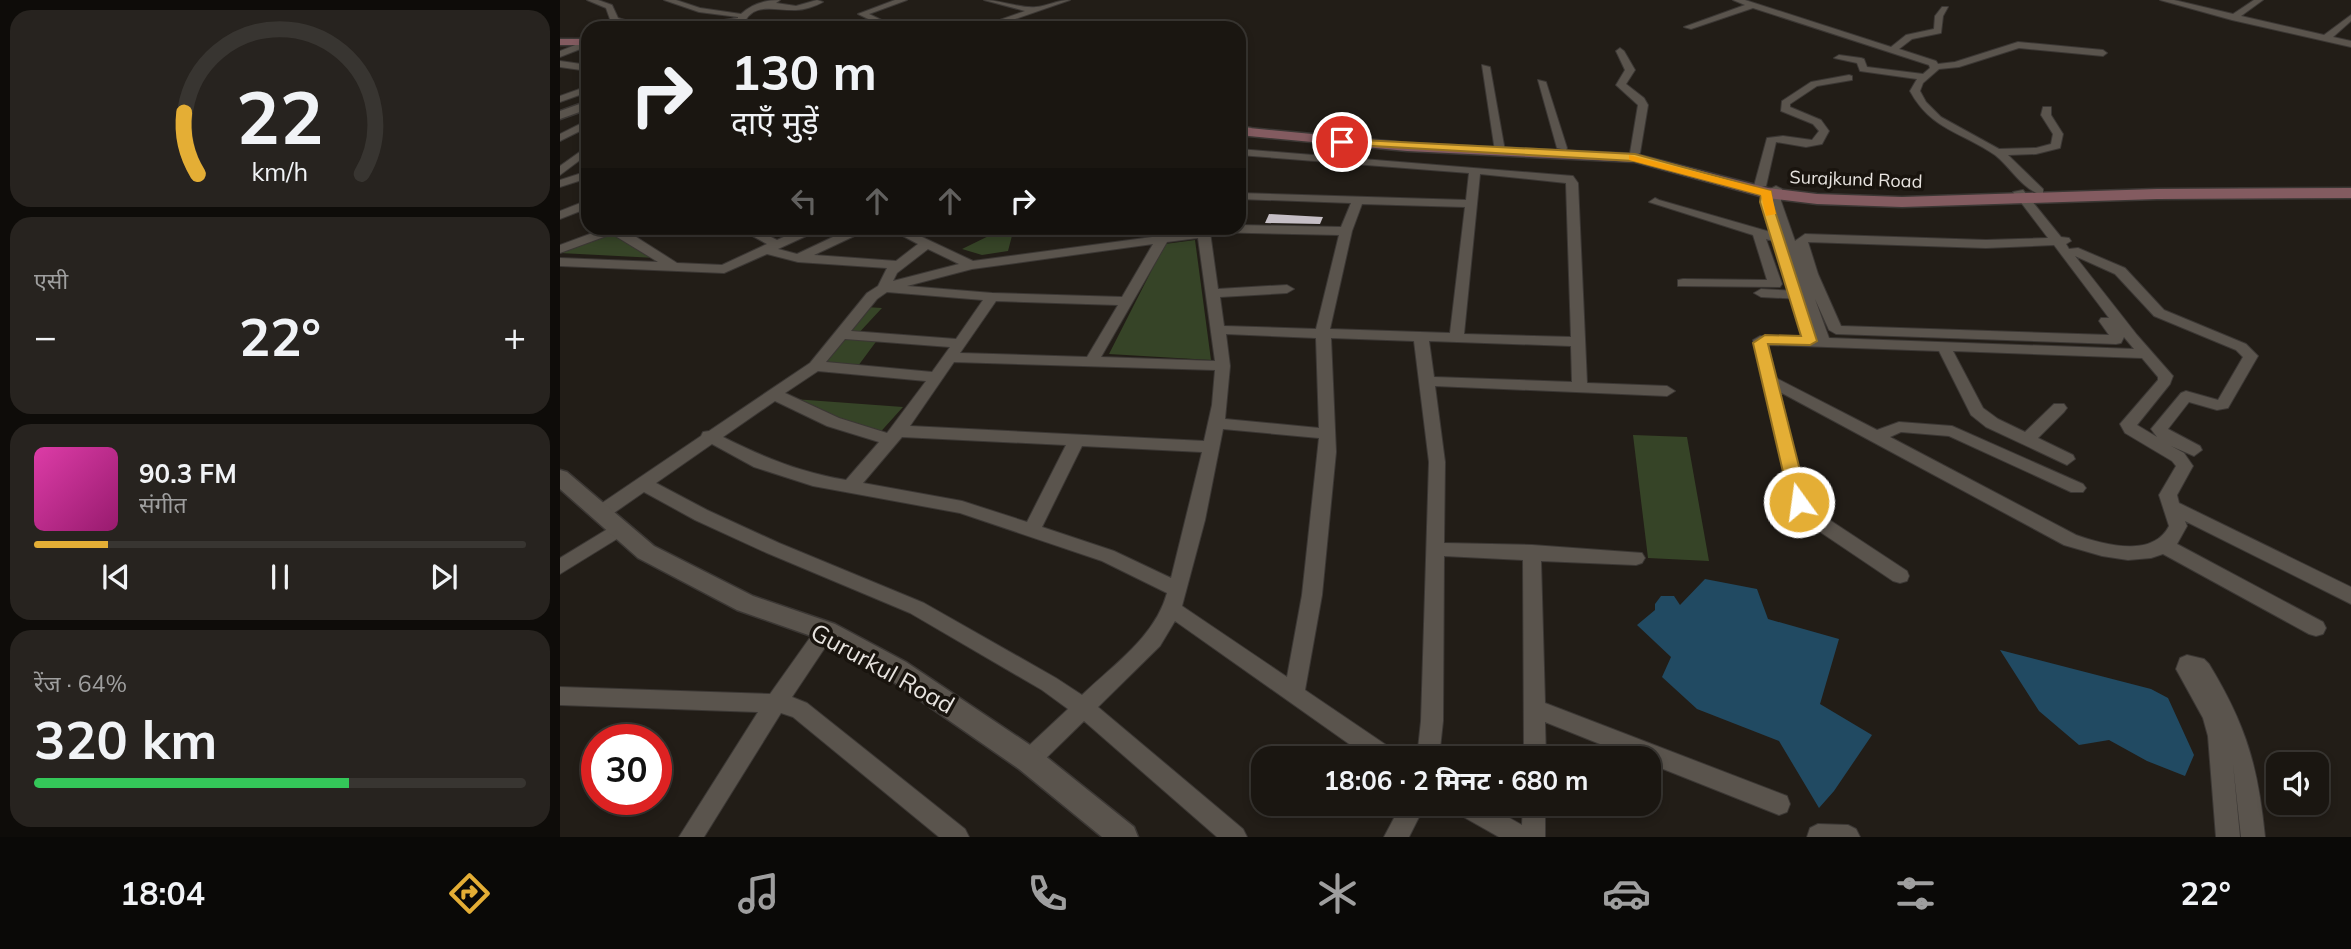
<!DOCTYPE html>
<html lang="hi">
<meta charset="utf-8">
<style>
:root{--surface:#1a1611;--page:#27231f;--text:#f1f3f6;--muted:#9f9f9f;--line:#383531;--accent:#e4ae35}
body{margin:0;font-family:Mulish,"Noto Sans Devanagari",sans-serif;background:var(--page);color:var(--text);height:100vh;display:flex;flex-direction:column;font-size:26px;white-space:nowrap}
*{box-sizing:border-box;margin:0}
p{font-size:23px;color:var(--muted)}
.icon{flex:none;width:38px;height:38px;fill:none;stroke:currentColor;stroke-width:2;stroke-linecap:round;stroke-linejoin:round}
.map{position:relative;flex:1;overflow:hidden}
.sheet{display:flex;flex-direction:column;gap:10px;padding:10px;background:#0e0c09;width:560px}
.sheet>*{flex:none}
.banner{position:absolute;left:21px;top:21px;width:665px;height:214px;border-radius:21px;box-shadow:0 4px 10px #0003,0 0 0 2px var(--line);background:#1a1611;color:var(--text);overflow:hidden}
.fabs{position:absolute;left:1706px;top:752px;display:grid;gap:14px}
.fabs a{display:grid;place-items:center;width:63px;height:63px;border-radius:14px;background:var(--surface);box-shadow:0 4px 10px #0003,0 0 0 2px var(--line);font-size:35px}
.speed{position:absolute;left:21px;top:724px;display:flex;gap:14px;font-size:35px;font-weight:700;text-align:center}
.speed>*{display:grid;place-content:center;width:91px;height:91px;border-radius:50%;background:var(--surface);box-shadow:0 4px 10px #0003,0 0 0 2px var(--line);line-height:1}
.speed .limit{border:10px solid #d22;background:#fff;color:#111}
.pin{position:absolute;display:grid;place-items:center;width:60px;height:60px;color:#fff;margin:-30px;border:4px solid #fff;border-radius:50%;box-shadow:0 2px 7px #0007}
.me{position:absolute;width:77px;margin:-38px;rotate:346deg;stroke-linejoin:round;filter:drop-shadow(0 0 5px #0008)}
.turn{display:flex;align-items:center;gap:24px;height:147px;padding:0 35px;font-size:32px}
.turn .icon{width:91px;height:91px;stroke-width:2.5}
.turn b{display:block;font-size:49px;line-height:60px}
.lanes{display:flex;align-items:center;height:66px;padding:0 35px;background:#0003;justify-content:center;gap:35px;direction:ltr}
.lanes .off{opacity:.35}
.big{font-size:52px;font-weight:700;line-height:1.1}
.sheet .card{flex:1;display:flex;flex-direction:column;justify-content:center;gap:10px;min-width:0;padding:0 24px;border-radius:21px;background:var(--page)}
.sheet .dial{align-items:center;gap:0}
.dial svg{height:182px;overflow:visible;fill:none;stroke:var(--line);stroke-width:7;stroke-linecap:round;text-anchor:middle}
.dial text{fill:var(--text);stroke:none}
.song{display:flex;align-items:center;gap:21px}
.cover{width:84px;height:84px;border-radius:10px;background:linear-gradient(135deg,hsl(320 70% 55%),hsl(320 70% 35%))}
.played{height:7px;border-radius:4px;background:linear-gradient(90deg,var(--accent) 15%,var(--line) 15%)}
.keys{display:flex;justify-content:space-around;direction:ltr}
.heat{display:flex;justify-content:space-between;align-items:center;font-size:38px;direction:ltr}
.charge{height:10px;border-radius:5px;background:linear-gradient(90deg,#34c759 64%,var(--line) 0)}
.trip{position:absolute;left:691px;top:746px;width:410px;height:70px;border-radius:21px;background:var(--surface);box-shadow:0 4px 10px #0003,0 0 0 2px var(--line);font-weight:700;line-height:70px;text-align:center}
.tabs{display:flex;height:112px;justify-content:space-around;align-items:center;background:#0a0907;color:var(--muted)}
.tabs .icon{width:49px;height:49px}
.tabs .on{color:var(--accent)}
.tabs b{font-size:32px;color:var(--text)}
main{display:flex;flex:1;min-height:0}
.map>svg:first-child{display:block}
</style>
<main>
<section class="sheet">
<div class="card dial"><svg viewBox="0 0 100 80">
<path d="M14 69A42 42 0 1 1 86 69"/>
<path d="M14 69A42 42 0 0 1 8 42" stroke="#e4ae35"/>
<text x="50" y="56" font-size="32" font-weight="700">22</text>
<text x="50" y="72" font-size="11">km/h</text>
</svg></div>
<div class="card"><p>एसी</p>
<div class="heat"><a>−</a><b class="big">22°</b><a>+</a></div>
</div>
<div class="card">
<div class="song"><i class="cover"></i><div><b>90.3 FM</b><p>संगीत</p></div></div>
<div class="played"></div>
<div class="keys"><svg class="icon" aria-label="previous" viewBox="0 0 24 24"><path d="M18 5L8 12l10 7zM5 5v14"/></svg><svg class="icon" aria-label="pause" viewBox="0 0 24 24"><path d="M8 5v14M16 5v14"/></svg><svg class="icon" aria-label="next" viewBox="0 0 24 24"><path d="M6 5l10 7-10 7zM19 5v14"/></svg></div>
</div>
<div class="card"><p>रेंज · 64%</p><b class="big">320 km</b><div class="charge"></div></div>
</section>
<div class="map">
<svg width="1791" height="837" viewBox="0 0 1791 837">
<rect width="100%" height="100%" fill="#221d17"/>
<path fill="#364427" d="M445 228H454L448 251 422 255 402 249Z
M49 233 96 258 0 253V252Z
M635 240 651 360 549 354 605 244Z
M305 307 322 308 295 337 318 339 298 366 262 364Z
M220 398 343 407 315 438Z
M1073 435 1127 437 1149 561 1088 558Z"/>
<path fill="#214a62" d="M1145 579 1197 589 1208 619 1279 639 1260 704 1312 735 1274 791 1259 808 1219 741 1137 709 1102 677 1111 657 1077 625 1095 610V604L1101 596H1114L1120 605Z
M1440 650 1591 689 1608 698 1634 755 1625 776 1587 761 1549 740 1519 745 1479 711Z"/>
<path fill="#c6bfc6" d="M709 214 763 217 760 224 705 223Z"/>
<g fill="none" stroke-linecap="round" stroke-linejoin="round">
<g stroke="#3b3734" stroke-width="2">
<path id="minor" d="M27 0H38L52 5 58 18C95 31 140 23 178 18V17L139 12 104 0H116L140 8 181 14C192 4 205 0 220 0L216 3 236 6 257 0 263 2C256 6 244 10 236 10 214 11 191 0 182 28H174L175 23C136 28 89 35 51 22L46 8Z
M335 0H347L309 14 338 28H327L298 14Z
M424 0C440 0 462 9 476 7 488 6 497 0 510 0L429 28H417L465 11Z
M1173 0H1185L1331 47 1346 35 1374 29 1375 16 1382 7H1388L1383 16 1381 33 1352 39 1339 49 1376 61 1378 64 1395 62 1458 42 1543 50 1547 53 1543 56 1459 48 1399 67 1379 69 1363 83 1360 91 1366 102 1381 117 1439 149 1476 148 1491 144 1493 134 1481 115 1483 107H1491V115L1503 134 1500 148 1476 154 1448 155 1483 189V193L1479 194C1462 188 1449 166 1435 155 1402 132 1371 130 1350 91L1357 79 1300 71 1297 63 1274 58 1279 55 1301 58 1304 59 1307 67 1363 74 1370 68 1369 65 1193 8 1131 29 1124 27 1185 5Z
M1600 0H1614L1673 14 1694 0H1703L1681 16 1764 35 1791 15V21L1773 37 1791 41V47L1672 20Z
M221 23 225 26 224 28H212Z
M28 40V46L0 57V51Z
M1060 48 1064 51 1075 70 1066 84 1084 98 1088 105 1080 153 1075 156 1070 153 1078 105 1056 85 1065 70 1056 51Z
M0 61 28 65V71L0 67Z
M922 65 930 67 945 151 940 154 935 151Z
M1289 75 1292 76V80L1257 86 1230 104V107L1261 120 1269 131 1262 144 1246 147 1216 142 1206 186 1196 188 1194 186 1207 138 1223 136 1252 140 1259 131 1253 124 1221 111 1222 101 1251 82Z
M978 80 986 82 1007 148 1006 150 997 148Z
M28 86V92L0 102V96Z
M28 120V127L0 141V134Z
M683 126 692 128 683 141 679 142V132Z
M28 146V154L0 175V166Z
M679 149 1013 176 1018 183 1027 383 1107 386 1115 391 1107 396 875 386 885 462 884 543 972 545 1082 553 1085 558 1082 563 1076 565 981 561 985 703 1227 796 1230 804 1227 812 1219 815 1088 763V758H1075L985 722 986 758H964L963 560 884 556 883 721 879 758H857L861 721 869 462 854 341 771 338 776 452 762 595 745 690 835 751 838 758H809L615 621 600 646 538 707 683 829 687 837H657L524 721 477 767 469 770 461 767 458 760 461 753 508 709 482 690 350 613 207 553 135 520 84 492 48 517H36L33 512 36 507 141 436 143 432 149 431 250 363 307 293 318 286 327 268 238 262 207 254 164 273 0 266V258L98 262 52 234 0 253V245L46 228H62L117 263 162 265 207 244 178 228H193L217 240 244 228H259L257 231 218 249 237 254 292 228H307L305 231 254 255 336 261 358 244 328 228H343L413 261 637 231 636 228H679V225L781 227 791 203 679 199V193L906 200 909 173 679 155ZM920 174 1006 183 1011 337 904 334ZM802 204 905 207 890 333 770 329 792 231ZM650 232 779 235 756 329 664 326 660 297 727 293 734 289 727 285 658 289ZM638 238 655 361 541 357 607 242ZM593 244 562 297 432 293 347 286 412 269ZM368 249 399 264 333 281 337 273ZM327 292 423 300 396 339 291 331 317 299ZM436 301 558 305 527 357 400 353ZM666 334 756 338 759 428 665 419 670 366ZM285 339 390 347 372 372 266 362ZM869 341 1011 346 1012 382 874 377ZM394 362 655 370 652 405 644 441 350 426ZM258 371 366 381 327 433 279 418 225 393ZM215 401 267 426 319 442 286 480C240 472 205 458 163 437ZM663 429 759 438 742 595 727 677 622 606 645 520ZM342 437 506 445 467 522 402 501 303 483ZM152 444 194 467 253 486 400 513 542 561 607 593C595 637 553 665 522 695L496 678 364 603 219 543 147 510 96 483ZM522 446 642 452 611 578 554 551 482 527Z
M28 171V178L0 187V180Z
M1216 186 1222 189 1221 201 1235 241 1245 234 1426 240 1488 238 1453 192 1463 190 1501 237 1509 238 1511 241 1506 244 1509 249 1518 248 1565 268 1604 310 1686 344 1698 356 1668 408 1657 410 1629 402 1608 429 1640 446 1642 450 1634 456 1611 446 1624 453 1633 466 1617 495 1619 503 1791 587V604L1625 521 1627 526 1617 544 1763 622 1766 628 1763 634 1756 636 1749 634 1603 554 1591 558 1568 560 1542 556 1504 545 1220 392 1245 495 1256 511 1347 571 1349 576 1347 581 1340 583 1333 581 1244 521 1231 500 1193 340 1200 336 1255 338 1242 299 1201 297 1194 293 1201 289 1239 291 1223 244 1206 239 1222 284 1220 287 1118 286V280L1123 279 1207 280 1193 235 1089 202 1095 198 1099 200 1221 235 1209 201 1210 189ZM1248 242 1426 248 1494 245 1549 318H1541L1539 321 1549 335 1281 326 1258 274ZM1515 256 1555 274 1594 316 1676 350 1683 357 1658 400 1626 391 1621 393 1591 429 1597 437 1577 425 1610 384 1613 376 1577 335ZM1255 299 1269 330 1276 334 1556 344 1561 343 1564 337 1574 349 1269 338ZM1208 345 1379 351 1411 415 1426 427 1507 465 1515 459 1513 455 1478 438 1504 412 1507 408 1504 404H1494L1465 432 1438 419 1423 408 1393 351 1582 358 1598 377V380L1560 424 1565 433 1612 461 1616 466 1599 495 1609 526C1593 558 1544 545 1516 535L1330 437 1341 432 1389 436 1511 492H1523L1526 488 1523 484 1392 426 1339 422 1317 430 1216 378Z
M28 200V208L0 219V211Z
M59 522 65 524 68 529 65 534 0 574V558Z
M266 623 273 625 276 631 232 697 247 703 405 829 409 837H379L233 717 221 713 144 837H119L198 712 0 705V687L210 694 259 625Z
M1627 655 1644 659 1649 664C1686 725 1698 766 1705 837H1681L1673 764 1680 837H1656L1648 736 1643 718 1616 669 1620 658Z
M842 803H866L849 837H824Z
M890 803H923L962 825 963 803H985V837H939L893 811Z
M1258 824 1288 825 1296 829 1300 837H1247L1250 828Z"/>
</g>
<g stroke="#3b3734" stroke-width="3">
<path id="tertiary" d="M28 101V109L0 119V111Z
M0 470 7 472 94 546 193 596 275 624 346 662 479 751 574 827 578 837H542L459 769 328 678 257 638 177 610 78 558 0 489Z"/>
</g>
<g stroke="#3b3734" stroke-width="3">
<path id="secondary" d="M0 39H28V45H0Z
M679 127 847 143 1075 154 1208 188 1257 194 1342 197 1597 189 1791 188V198L1597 199 1342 207 1257 204 1207 198 1075 162 847 151 679 135Z"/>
</g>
<use href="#minor" fill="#5a544d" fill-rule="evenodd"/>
<use href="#tertiary" fill="#5a544d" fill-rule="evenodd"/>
<use href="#secondary" fill="#835b60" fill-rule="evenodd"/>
</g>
<path fill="#e4ae35" stroke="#947122" stroke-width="2" d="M782 139 1075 154 1211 191 1212 202 1257 341 1250 345 1208 344 1248 502 1245 507H1233L1230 502 1193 343 1205 335 1241 336 1200 202 1201 195 1074 161 778 144 777 142Z"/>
<path fill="#f59e0b" d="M1069 155 1211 191 1216 214 1206 216 1201 195 1069 160Z"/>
<g text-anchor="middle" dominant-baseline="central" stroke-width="7" stroke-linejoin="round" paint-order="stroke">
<g font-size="18" fill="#e7e3df" stroke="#19140e">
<text transform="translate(1296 179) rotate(2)">Surajkund Road</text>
</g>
<g font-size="24" fill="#e7e3df" stroke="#19140e">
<text transform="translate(323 668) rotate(29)">Gururkul Road</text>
</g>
</g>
</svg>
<div class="fabs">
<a><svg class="icon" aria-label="sound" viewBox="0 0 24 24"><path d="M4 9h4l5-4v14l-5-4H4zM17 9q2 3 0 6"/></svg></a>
</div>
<div class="speed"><div class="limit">30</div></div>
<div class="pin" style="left:782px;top:142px;background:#d93025"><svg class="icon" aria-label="arrive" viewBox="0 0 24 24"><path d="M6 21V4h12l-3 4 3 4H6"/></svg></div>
<svg class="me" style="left:1239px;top:502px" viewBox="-20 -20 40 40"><circle r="17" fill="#e4ae35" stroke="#fff" stroke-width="3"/><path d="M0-11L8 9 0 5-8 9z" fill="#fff"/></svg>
<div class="trip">18:06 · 2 मिनट · 680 m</div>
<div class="banner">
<div class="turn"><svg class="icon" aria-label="right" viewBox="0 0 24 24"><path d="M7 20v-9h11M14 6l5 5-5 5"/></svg><div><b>130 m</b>दाएँ मुड़ें</div></div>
<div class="lanes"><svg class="icon off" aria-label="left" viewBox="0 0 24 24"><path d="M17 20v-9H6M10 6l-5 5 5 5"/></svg><svg class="icon off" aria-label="ahead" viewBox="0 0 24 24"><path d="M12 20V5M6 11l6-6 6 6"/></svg><svg class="icon off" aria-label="ahead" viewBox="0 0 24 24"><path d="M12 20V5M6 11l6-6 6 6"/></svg><svg class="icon" aria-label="right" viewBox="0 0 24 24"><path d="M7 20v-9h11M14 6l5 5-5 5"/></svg></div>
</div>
</div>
</main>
<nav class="tabs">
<b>18:04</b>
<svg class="icon on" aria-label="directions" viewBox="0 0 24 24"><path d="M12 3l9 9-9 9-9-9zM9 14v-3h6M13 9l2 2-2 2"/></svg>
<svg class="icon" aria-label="music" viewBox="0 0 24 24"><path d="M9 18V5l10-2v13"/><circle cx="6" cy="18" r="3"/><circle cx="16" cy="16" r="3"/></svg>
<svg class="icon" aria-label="phone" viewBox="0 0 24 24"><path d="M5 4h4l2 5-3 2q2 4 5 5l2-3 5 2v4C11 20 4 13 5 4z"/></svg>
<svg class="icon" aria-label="climate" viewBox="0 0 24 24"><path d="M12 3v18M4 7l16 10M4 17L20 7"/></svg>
<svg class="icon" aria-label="car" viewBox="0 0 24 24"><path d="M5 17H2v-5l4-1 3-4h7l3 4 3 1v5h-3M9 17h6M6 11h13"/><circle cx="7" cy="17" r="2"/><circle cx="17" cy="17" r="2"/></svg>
<svg class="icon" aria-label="filters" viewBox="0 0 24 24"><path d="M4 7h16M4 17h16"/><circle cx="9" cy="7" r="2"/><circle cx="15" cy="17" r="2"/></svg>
<b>22°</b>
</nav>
